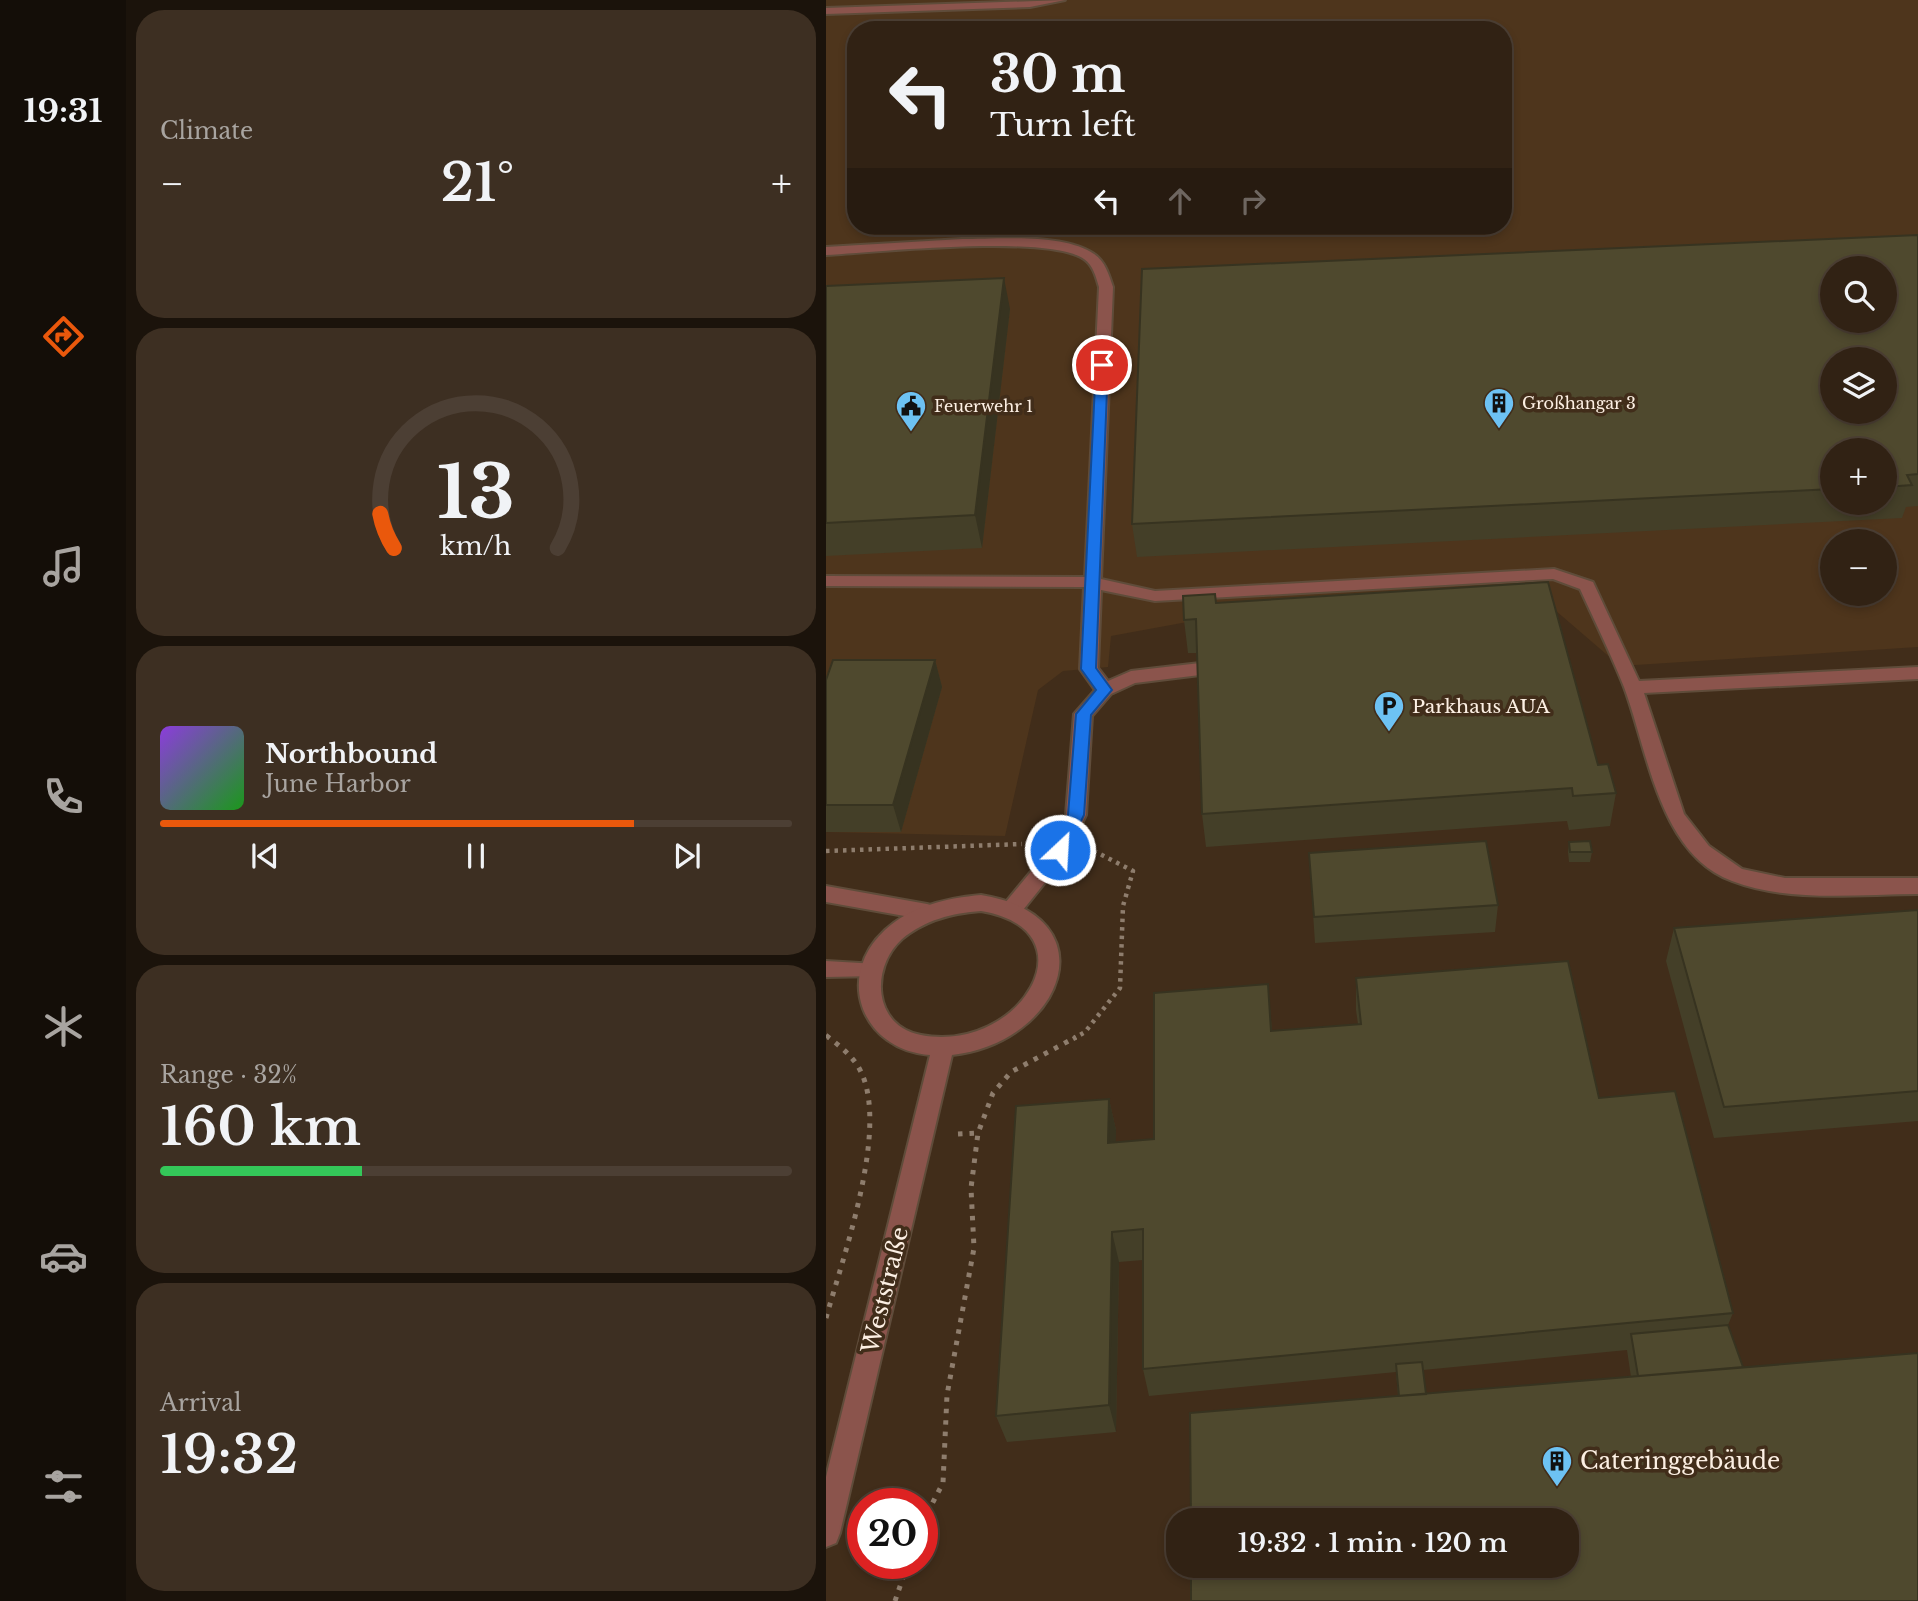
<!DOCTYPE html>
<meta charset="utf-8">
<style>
:root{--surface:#312214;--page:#3d2f22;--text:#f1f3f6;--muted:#a8a4a0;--line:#4c3f34;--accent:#ea580c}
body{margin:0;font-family:"Libre Baskerville",serif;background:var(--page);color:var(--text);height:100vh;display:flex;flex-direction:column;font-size:26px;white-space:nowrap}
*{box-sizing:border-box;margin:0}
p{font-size:23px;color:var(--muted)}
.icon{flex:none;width:38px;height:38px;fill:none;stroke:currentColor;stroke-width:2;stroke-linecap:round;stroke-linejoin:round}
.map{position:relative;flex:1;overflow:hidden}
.sheet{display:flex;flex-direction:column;gap:10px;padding:10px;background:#1b130b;width:700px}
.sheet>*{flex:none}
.guide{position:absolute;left:21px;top:21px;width:665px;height:214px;border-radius:28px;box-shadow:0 4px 10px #0003,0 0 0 2px var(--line);background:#312214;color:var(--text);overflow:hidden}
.controls{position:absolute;left:994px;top:256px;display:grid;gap:14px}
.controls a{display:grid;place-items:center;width:77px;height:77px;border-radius:50%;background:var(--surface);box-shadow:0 4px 10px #0003,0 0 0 2px var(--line);font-size:35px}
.speed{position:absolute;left:21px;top:1488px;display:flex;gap:14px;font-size:35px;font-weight:700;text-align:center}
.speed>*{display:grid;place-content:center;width:91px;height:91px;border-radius:50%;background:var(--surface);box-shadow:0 4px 10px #0003,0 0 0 2px var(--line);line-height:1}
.speed .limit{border:10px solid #d22;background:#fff;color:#111}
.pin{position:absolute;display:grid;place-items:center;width:60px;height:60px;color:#fff;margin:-30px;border:4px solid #fff;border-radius:50%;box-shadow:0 2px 7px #0007}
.me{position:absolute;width:77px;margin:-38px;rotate:25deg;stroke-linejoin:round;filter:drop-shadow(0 0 5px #0008)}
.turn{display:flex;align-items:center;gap:24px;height:147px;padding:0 28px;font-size:32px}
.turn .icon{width:91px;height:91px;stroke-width:2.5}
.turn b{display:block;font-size:49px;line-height:60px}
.lanes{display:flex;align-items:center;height:66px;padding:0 28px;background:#0003;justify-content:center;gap:35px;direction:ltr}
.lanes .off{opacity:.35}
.big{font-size:52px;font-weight:600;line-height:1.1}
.sheet .widget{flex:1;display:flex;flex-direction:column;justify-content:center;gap:10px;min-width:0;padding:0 24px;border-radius:28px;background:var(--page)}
.sheet .dial{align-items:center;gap:0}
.dial svg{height:182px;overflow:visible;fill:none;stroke:var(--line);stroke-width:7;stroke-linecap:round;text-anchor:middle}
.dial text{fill:var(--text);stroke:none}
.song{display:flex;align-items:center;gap:21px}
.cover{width:84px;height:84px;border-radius:10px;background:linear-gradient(135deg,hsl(270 70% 55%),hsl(120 70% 35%))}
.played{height:7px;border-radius:4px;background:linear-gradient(90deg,var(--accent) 75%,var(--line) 75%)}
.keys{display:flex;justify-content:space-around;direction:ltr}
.heat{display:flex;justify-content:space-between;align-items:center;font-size:38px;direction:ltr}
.charge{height:10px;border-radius:5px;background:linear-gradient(90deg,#34c759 32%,var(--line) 0)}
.trip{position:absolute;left:340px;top:1508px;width:413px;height:70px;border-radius:28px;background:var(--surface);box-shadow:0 4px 10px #0003,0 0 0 2px var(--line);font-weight:600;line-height:70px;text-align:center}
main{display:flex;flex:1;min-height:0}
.dock{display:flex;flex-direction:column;width:126px;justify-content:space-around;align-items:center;background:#140e08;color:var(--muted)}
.dock .icon{width:49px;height:49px}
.dock .selected{color:var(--accent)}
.dock b{font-size:32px;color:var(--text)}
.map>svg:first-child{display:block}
</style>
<main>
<nav class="dock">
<b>19:31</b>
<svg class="icon selected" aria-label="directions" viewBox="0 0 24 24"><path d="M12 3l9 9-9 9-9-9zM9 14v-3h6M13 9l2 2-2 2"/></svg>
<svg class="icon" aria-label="music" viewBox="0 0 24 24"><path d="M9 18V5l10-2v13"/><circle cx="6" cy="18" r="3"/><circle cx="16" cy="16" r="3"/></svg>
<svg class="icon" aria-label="phone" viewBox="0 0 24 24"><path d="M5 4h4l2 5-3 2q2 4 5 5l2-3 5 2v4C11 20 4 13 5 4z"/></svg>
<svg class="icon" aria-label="climate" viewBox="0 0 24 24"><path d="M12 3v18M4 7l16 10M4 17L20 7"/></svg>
<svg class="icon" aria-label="car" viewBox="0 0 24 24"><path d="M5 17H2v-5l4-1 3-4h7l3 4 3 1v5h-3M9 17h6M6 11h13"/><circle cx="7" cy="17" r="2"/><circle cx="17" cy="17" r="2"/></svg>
<svg class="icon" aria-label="filters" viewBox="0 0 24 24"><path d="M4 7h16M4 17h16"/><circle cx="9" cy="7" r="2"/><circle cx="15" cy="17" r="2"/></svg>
</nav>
<section class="sheet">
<div class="widget"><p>Climate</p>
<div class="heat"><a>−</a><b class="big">21°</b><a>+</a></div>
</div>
<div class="widget dial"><svg viewBox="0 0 100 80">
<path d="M14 69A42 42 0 1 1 86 69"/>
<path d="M14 69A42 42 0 0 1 8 54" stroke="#ea580c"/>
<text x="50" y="56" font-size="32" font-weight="700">13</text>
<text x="50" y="72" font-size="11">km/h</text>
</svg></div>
<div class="widget">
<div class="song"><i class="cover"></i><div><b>Northbound</b><p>June Harbor</p></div></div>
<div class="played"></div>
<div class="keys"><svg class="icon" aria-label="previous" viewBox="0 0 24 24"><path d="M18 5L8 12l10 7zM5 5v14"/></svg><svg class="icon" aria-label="pause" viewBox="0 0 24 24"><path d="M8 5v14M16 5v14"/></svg><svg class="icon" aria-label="next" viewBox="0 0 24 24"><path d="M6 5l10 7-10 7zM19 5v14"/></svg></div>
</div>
<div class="widget"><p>Range · 32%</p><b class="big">160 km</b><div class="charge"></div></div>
<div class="widget"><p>Arrival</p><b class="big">19:32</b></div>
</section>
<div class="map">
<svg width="1092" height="1601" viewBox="0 0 1092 1601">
<rect width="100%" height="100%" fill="#412d1a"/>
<path fill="#4e351c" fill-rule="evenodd" d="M0 0H1092V647L794 666 715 598 383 618 285 636 282 667 237 671 212 690 179 836 0 832ZM30 30H677V226H30ZM1006 268H1059V320H1006ZM1006 359H1059V411H1006ZM1006 450H1059V502H1006ZM1006 541H1059V593H1006Z"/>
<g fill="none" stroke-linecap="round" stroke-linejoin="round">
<g stroke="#5f4c3a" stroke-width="4">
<path id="service" d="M239 0 204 7 0 14V8Z
M136 239C172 239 238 233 268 254 279 261 283 275 287 287L275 579 329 591 728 569 767 582 813 681 1092 667V679L818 693 858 814 883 846 916 869 959 878H1092V894C1032 894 963 903 906 881 833 854 822 751 798 687 785 654 769 622 754 589L727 579 329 601 275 590 272 668 282 681 305 671 374 663 383 669 374 675 309 683 285 694 266 716 260 815 241 855 193 915H179L176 909 179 903 226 846 240 815 248 714 269 690 254 669 258 587 0 586V576L259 577 273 287C270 277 267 265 258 259 221 234 51 252 0 255V247Z
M0 886 101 904 108 906 111 912 108 918 101 920 0 902Z
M0 961 51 964 55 970 51 976 0 977Z"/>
</g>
<g stroke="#5f4c3a" stroke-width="4">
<path id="minor" d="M155 895C285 916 238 1042 126 1055L14 1533 10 1543 0 1547V1477L104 1055C36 1050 8 977 59 930 85 906 121 898 155 895ZM155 911C269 930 194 1054 95 1035 47 1026 44 968 76 939 99 920 126 913 155 911Z"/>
</g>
<path stroke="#8e7d6d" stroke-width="4.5" stroke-dasharray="3.5 5" stroke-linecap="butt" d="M0 851 196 844
M0 1035 5 1039
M247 1039 259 1032 294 988 297 906 307 871 270 852"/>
<path stroke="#8e7d6d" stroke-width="5" stroke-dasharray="4.5 7" stroke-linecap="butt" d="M132 1134 152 1133
M0 1318C17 1257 63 1130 35 1072 28 1057 15 1047 2 1037
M96 1523 117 1483 121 1395 148 1248 145 1188 152 1133 167 1093 185 1072 250 1037
M69 1601 82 1563"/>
<use href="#service" fill="#8b544c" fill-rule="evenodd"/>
<use href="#minor" fill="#8b544c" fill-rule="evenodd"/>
</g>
<path fill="#443f28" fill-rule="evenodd" d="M1092 235V506L1080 507 1076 518 311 557 306 524ZM1006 450H1059V502H1006Z
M0 286 184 309 156 548 0 556Z
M390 603 772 765 790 793 784 826 743 830 741 821 380 847 376 814 371 653H362L358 620Z
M109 660 116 687 75 832H0V680Z
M743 842 766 852 764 862H743L742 852Z
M483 853 672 905 669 932 489 943Z
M1092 910V1121L888 1138 840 961 848 928Z
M742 961 773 1098 849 1091 907 1313 902 1325 917 1367 1092 1353V1601H365V1566H740V1521H365L364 1413 572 1396 570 1372 323 1396 317 1369V1260L293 1262 290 1432 181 1442 170 1416 190 1106 283 1099 290 1130 289 1143 328 1139V993L442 984 446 1031 532 1024 530 1010V978ZM801 1350 805 1377 600 1394 597 1370Z"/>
<path fill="#373320" d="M178 278 184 309 156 548 149 515Z
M109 660 116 687 75 832 67 805Z
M283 1099 290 1130 289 1174 282 1143Z
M286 1232 293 1262 290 1432 283 1405Z"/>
<path fill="#4f492e" stroke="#373320" stroke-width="2" fill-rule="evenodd" d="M1092 235V474L1081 475 1086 485 1059 487V450H1006V489L306 524 316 269ZM1006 268H1059V320H1006ZM1006 359H1059V411H1006Z
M178 278 149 515 0 523V286Z
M722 582 772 765 782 764 790 793 747 796 746 788 376 814 370 619 358 620 357 596 389 594 390 603Z
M7 660H109L67 805H0V680Z
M660 841 672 905 488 917 483 853Z
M764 841 766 852H744L743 842Z
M1092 910V1091L898 1107 848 928Z
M742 961 773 1098 849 1091 907 1313 317 1369V1229L286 1232 283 1405 170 1416 190 1106 283 1099 282 1143 328 1139V993L442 984 445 1031 535 1024 530 978Z
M902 1325 917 1367 812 1376 805 1334Z
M1092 1353V1601H365V1566H740V1521H365L364 1413Z
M596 1362 600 1394 573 1396 570 1364Z"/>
<path fill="#1a73e8" stroke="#114b97" stroke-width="2" d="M276 362 282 365 270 668 286 690 265 715 258 815 239 855 234 856 225 850 242 815 250 714 270 690 255 669 270 365Z"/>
<defs>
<g id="building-pin" transform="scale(1.575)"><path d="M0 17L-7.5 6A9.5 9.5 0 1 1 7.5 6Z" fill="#6dc2f3" stroke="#412d1a"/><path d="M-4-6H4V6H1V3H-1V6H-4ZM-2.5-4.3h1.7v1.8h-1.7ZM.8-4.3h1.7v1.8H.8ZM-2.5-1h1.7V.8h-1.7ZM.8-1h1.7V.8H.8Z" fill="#111"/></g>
<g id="civic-pin" transform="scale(1.575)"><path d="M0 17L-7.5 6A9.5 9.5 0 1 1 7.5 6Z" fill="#6dc2f3" stroke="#412d1a"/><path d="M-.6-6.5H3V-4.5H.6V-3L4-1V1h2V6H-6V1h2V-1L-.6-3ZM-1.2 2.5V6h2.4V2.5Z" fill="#111"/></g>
<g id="parking-pin" transform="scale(1.575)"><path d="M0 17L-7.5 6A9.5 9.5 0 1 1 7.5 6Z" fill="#6dc2f3" stroke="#412d1a"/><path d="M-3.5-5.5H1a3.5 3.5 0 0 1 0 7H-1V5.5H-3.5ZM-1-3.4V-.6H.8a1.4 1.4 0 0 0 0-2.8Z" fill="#111"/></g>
</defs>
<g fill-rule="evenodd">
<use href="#building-pin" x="673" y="403"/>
<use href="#civic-pin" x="85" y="406"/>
<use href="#parking-pin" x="563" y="706"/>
<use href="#building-pin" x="731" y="1461"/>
</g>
<g text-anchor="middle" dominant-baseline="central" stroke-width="7" stroke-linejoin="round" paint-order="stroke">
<g font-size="16" fill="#fcefe3" stroke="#412d1a" text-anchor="start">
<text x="696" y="403">Großhangar 3</text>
<text x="108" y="406">Feuerwehr 1</text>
</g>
<g font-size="19" fill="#fcefe3" stroke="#412d1a" text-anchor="start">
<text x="586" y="706">Parkhaus AUA</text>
</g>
<g font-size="23" fill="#fcefe3" stroke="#412d1a">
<text transform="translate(59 1290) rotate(-76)">Weststraße</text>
</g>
<g font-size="23" fill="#fcefe3" stroke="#412d1a" text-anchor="start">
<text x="754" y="1461">Cateringgebäude</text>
</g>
</g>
</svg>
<div class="controls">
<a><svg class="icon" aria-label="search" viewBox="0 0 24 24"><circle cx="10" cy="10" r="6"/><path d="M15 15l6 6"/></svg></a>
<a><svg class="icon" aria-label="layers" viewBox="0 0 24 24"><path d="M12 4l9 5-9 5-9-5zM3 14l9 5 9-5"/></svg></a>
<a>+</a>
<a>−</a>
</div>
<div class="speed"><div class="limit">20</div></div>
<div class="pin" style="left:276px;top:365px;background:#d93025"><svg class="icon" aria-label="arrive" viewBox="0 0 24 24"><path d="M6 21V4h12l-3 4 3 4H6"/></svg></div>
<svg class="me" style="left:234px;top:850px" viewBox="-20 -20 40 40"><circle r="17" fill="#1a73e8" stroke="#fff" stroke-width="3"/><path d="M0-11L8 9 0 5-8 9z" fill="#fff"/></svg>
<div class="trip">19:32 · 1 min · 120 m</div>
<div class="guide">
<div class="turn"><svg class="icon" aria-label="left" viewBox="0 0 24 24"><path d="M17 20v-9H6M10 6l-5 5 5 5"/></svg><div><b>30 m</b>Turn left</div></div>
<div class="lanes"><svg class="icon" aria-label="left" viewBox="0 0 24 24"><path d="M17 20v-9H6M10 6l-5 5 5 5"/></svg><svg class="icon off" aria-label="ahead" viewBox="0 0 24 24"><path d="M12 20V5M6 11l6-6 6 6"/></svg><svg class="icon off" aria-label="right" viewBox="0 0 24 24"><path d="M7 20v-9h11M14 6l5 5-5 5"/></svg></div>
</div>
</div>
</main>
